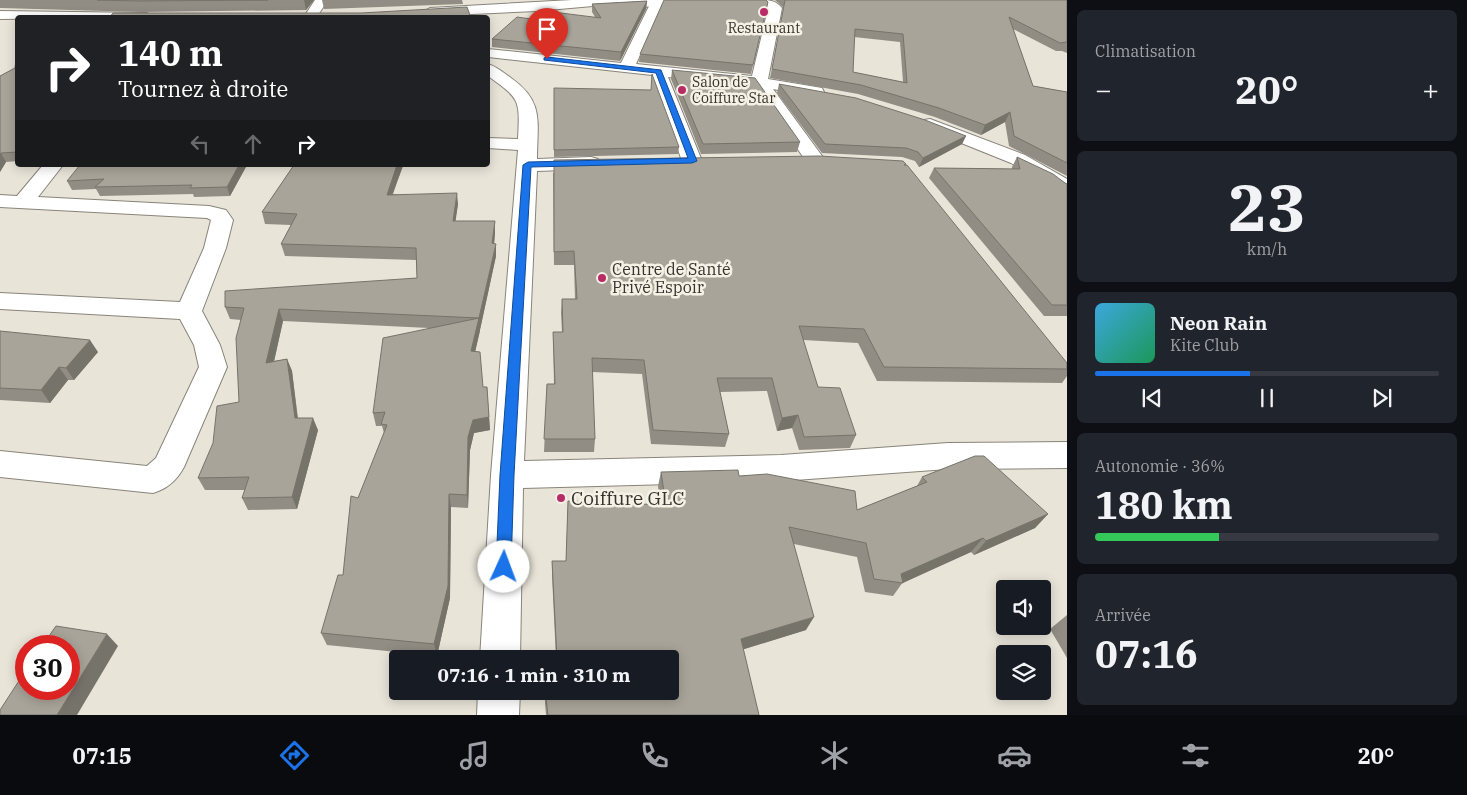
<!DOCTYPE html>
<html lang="fr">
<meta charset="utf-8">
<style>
:root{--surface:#171b24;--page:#20242c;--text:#f1f3f6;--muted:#9ea1a6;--line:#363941;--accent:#1a73e8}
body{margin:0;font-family:"IBM Plex Serif",serif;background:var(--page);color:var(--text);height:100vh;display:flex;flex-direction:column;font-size:19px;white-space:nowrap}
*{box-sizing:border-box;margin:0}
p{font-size:16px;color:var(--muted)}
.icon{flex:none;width:28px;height:28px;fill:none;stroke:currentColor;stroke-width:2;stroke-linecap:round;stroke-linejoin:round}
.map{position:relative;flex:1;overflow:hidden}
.drawer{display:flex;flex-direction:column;gap:10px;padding:10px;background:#0d0f14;width:400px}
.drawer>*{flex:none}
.top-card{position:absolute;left:15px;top:15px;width:475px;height:152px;border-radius:5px;box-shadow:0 2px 12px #0003;background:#202124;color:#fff;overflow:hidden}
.fabs{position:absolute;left:996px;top:580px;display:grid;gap:10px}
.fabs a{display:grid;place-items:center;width:55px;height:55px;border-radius:5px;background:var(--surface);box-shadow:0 2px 12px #0003;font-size:25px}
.speed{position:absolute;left:15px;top:635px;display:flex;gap:10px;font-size:25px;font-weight:700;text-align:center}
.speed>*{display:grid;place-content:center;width:65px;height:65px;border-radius:50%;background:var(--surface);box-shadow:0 2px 12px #0003;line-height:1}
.speed .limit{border:8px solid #d22;background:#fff;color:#111}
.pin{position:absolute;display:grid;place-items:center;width:42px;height:42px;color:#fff;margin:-51px -21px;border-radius:50% 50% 50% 0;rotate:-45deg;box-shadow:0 0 5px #0007}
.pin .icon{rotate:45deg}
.me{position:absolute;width:55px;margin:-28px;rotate:2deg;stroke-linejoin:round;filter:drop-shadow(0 0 4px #0008)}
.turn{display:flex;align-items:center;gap:18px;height:105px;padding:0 20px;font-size:22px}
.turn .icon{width:65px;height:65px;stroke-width:2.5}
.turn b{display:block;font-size:35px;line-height:42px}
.lanes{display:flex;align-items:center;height:48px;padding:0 20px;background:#0003;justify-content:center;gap:25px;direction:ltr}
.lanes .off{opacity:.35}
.big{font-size:38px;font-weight:800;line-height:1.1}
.drawer .widget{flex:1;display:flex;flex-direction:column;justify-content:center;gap:8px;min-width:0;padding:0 18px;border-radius:8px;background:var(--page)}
.drawer .dial{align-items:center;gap:0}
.dial b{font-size:65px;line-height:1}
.song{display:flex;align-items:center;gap:15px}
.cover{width:60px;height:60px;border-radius:8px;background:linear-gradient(135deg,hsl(200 70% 55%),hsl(150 70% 35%))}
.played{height:5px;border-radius:2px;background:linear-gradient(90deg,var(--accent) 45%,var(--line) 45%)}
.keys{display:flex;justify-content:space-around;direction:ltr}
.heat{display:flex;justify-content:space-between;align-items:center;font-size:28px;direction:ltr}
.charge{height:8px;border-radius:4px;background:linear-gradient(90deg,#34c759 36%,var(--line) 0)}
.trip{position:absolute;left:389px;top:650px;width:290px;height:50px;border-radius:5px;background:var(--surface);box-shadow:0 2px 12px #0003;font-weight:800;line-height:50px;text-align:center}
.dock{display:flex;height:80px;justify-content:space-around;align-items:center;background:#090b0e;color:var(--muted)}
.dock .icon{width:35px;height:35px}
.dock .selected{color:var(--accent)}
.dock b{font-size:22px;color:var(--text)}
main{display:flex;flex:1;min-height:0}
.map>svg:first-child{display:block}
</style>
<main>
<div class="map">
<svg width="1067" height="715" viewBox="0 0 1067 715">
<rect width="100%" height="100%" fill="#e8e4d8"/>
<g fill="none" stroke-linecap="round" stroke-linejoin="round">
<g stroke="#89847a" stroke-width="2">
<path id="minor" d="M315 0H328L316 18H303Z
M652 0 664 1 636 64 752 76 768 9 759 0C769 0 775 0 782 8L768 79 822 88 824 92 822 96 816 97 773 89 825 160 822 164 815 166 808 164 754 86 668 77 702 161 699 165 692 167 685 165 682 161 652 75 488 57V49L621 63Z
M488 64C497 67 504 73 511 78 545 102 537 122 537 159L591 157 598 159 601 163 598 167 591 169 537 171 524 461 781 455 948 443 1067 442V468L948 469 781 481 523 488 520 659H480L491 475 518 150 488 148V138L518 139C520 99 520 99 488 76Z
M930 119 1025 155 1067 179V194L1060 192 1011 163 924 128 921 124 924 120Z
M43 165H63L38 197 209 206 226 210 233 220 226 248 202 311 220 345 227 367 184 467C177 480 167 489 153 493L0 477V451L147 466 156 458 199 367 194 345 180 319 0 309V293L180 302 204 248 211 220 207 218 0 207V195L17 196Z
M478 691H520L519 715H477Z"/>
</g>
<g stroke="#89847a" stroke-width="2">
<path id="major" d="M572 0H682L676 4 610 10 605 9 604 5 537 11 430 16 423 12 430 8Z
M0 11 147 13 154 17 0 19Z"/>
</g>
<use href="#minor" fill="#fff" fill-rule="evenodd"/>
<use href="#major" fill="#fff" fill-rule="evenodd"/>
</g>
<path fill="#918d84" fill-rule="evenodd" d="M0 0H314L306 10 141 12 0 8Z
M322 0H462L463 4 324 9Z
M775 0H1067V53L1062 51H1056L1013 29 1033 86 1067 92V176L1009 146 1005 122 981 135 935 117 858 94 770 78 784 8ZM854 37 900 42 903 82 853 72Z
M647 1 646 9 620 61 492 47V39L545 21 595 17 592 12V4Z
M768 2 751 74 639 62 640 54Z
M18 60V161L6 162 0 172V76L15 68Z
M672 70 800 142 797 152 701 154 671 79Z
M779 84 966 136 962 144 919 167 915 161 902 157 822 153 777 93Z
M554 88 679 147 678 154 554 157Z
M1017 157 1067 184V316H1044L929 178 934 168 1012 169V167Z
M247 165 230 196 194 197 193 194 100 196 96 189 72 190 67 181Z
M294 165H403L393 194 458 204 455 221 495 233 494 244H496V256L475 352 483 387H487L490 430 474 433 470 450 468 508 451 507 450 598 437 656 327 645 321 633 343 575 358 498 384 433 382 426H376L373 413 429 328 283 321 274 361 287 359 292 371 298 418 318 430 297 509 248 510 242 498 245 490H205L198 478 239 402 241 320 230 319 225 307 417 278 416 260 285 256 281 244 291 225 265 224 262 212Z
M905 165 1067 369V376L1062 383 877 381 858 343 803 340 818 387 856 435 850 448 799 450 792 428 777 431 767 391 720 392 729 434 725 447 651 444 642 374 592 372 595 439 594 452H544L547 384H554L553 332H562L561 313 562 299H575L574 265H554L553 173Z
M0 331 98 352 74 380H68L50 403 0 400Z
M661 472 739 476 857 510 917 486 922 477 1048 514 1035 528 974 555 971 552 903 582 893 596 865 592 857 557 794 544 806 630 743 649 759 715H546L545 703V691H670V659H556L552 575V561H566L568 501 660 505 658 486Z
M1067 615V658L1050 629Z"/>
<path fill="#76736b" d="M304 0H314L306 10Z
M647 1 646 9 620 61 621 52Z
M1010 112 1005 122 981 135 985 125Z
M966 136 962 144 919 167 923 158Z
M1 153 6 162 0 172V154Z
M239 165H247L230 196 227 187Z
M397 165H403V166L388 206 387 195Z
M457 193 458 204 454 232 453 221Z
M495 221V233L493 255 492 243Z
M496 244V256L480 330 479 318Z
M279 309 283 321 271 375 266 363Z
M479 318 480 331 472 365 471 351Z
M90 340 98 352 74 380 66 368Z
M287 359 292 371 299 431 295 418Z
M59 367 68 380 50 403 41 390Z
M798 415 792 428 777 431 782 418Z
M489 417 490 430 474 433 470 450 468 508 467 495 468 437 473 420Z
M313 418 318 430 297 509 292 497Z
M449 494 451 507 450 598 437 656 434 644Z
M1048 514 1035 528 974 555 986 541Z
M983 538 971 552 903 583 901 574Z
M814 617 806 630 735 652 741 639Z
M107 634 118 646 77 715H57Z"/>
<path fill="#a9a499" stroke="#76736b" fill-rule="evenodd" d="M97 0H268L137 1Z
M664 0H766L768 2 753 65 640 54Z
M785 0H1067V42L1060 43 1009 17 1033 86 1067 92V163L1014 136 1010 112 985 125 939 108 861 85 772 69ZM855 29 903 34 907 83 853 72Z
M647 1 621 52 492 39 517 17 545 21 553 12 601 18 592 4Z
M467 7 471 18H109L113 13H361Z
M16 60H18V152L1 153 0 154V76L15 68Z
M672 70 755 78 800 142 703 144Z
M652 74 679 147 554 150V88L651 90Z
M779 84 856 98 925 120 966 136 923 158 918 152 906 148 825 144Z
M819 156 903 161 906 164 904 165H907L1067 363V369L884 367 864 329 799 326 818 387 840 388 856 435 804 437 798 415 782 418 772 378H717L729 434 653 430 644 360 592 358 595 439H544L547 384H555L553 332H563L562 299H577L574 251 554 252V160Z
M1017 157 1053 174 1065 183 1067 184V305H1052L934 168 1020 169Z
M80 165H239L227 187 190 188 192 185 95 187 104 179 67 181Z
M294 165H397L387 195 457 193 453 221H495L492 243 496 244 479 318 279 309 266 363 287 359 295 418H313L292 497 242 498 249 477 198 478 213 443 217 406 239 402 236 338 244 308 225 307V291L417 278 416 248 281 244 297 214 262 212Z
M479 318 471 351 480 352 483 387H487L489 417 473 420 468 437 467 495 449 494 448 586 434 644 321 633 338 575H343L351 496 358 498 387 425 381 424 385 412 373 413 383 338Z
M0 331 90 340 66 368 59 367 41 390 0 388Z
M975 456H984L1048 514 986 541 983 538 901 574 903 583 874 579 866 543 789 527 814 617 741 639 759 715H548L545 691H670V659H557L552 561H566L568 501 666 505 661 472 738 470 739 476 767 474 855 491 857 510 927 482 922 477Z
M56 626 107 634 57 715H0V710L26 670V689H69V646H42Z"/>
<path fill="#1a73e8" stroke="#114b97" d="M547 57 661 70 697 161 692 163 531 167 514 475 511 567 509 572 504 574 498 572 496 567 500 475 523 165 528 162 688 158 656 73 544 60V58Z"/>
<g fill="#b72c66" stroke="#f6f1e5" stroke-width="2">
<circle cx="764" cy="12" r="5"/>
<circle cx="682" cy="90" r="5"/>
<circle cx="602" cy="278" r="5"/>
<circle cx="561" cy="498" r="5"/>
</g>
<g text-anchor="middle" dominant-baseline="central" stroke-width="5" stroke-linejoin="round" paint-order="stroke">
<g font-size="14" fill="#363430" stroke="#f6f1e5">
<text x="764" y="28">Restaurant</text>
<text x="692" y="82" text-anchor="start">Salon de<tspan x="692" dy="16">Coiffure Star</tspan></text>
</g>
<g font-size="16" fill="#363430" stroke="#f6f1e5" text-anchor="start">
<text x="612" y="269">Centre de Santé<tspan x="612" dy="18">Privé Espoir</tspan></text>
</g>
<g font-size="19" fill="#363430" stroke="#f6f1e5" text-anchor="start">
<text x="571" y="498">Coiffure GLC</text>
</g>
</g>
</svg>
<div class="fabs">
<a><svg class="icon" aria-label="sound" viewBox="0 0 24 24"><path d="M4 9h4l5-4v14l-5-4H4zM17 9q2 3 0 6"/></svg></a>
<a><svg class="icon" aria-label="layers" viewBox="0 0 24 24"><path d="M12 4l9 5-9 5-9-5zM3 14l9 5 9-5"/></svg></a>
</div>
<div class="speed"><div class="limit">30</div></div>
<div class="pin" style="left:547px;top:59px;background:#d93025"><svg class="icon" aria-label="arrive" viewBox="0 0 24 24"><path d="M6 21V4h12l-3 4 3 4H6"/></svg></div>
<svg class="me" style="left:504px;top:567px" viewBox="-20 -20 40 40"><circle r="19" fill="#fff"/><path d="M0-13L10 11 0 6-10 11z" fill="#1a73e8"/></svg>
<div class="trip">07:16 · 1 min · 310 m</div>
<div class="top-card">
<div class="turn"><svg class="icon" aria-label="right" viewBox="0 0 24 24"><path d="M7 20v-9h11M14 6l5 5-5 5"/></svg><div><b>140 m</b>Tournez à droite</div></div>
<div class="lanes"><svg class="icon off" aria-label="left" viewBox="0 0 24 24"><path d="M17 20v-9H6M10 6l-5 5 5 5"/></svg><svg class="icon off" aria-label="ahead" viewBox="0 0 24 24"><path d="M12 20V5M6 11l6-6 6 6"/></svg><svg class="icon" aria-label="right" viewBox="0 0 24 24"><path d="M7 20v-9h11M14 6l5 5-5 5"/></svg></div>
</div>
</div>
<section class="drawer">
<div class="widget"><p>Climatisation</p>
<div class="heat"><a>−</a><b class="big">20°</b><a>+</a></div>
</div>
<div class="widget dial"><b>23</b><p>km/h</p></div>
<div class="widget">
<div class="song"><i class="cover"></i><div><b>Neon Rain</b><p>Kite Club</p></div></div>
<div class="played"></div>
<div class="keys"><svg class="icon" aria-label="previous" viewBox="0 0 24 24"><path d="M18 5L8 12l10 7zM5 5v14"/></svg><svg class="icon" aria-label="pause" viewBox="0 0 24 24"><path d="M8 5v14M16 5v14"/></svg><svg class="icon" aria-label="next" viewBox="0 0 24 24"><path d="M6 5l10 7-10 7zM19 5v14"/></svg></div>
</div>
<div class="widget"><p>Autonomie · 36%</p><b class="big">180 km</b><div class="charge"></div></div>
<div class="widget"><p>Arrivée</p><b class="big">07:16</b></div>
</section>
</main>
<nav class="dock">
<b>07:15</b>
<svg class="icon selected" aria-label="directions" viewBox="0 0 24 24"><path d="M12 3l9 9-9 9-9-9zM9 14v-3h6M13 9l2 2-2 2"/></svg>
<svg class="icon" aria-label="music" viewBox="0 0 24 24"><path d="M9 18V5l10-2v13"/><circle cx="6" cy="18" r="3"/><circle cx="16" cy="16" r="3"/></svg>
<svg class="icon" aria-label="phone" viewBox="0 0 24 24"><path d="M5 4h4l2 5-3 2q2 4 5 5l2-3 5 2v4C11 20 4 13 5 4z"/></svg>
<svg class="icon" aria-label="climate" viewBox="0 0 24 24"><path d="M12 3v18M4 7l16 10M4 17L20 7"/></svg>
<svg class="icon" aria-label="car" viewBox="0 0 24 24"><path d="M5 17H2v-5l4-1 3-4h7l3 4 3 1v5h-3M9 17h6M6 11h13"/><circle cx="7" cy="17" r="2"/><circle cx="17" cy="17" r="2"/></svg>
<svg class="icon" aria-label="filters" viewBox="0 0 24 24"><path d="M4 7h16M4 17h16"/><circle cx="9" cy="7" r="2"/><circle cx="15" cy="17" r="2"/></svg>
<b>20°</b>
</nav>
